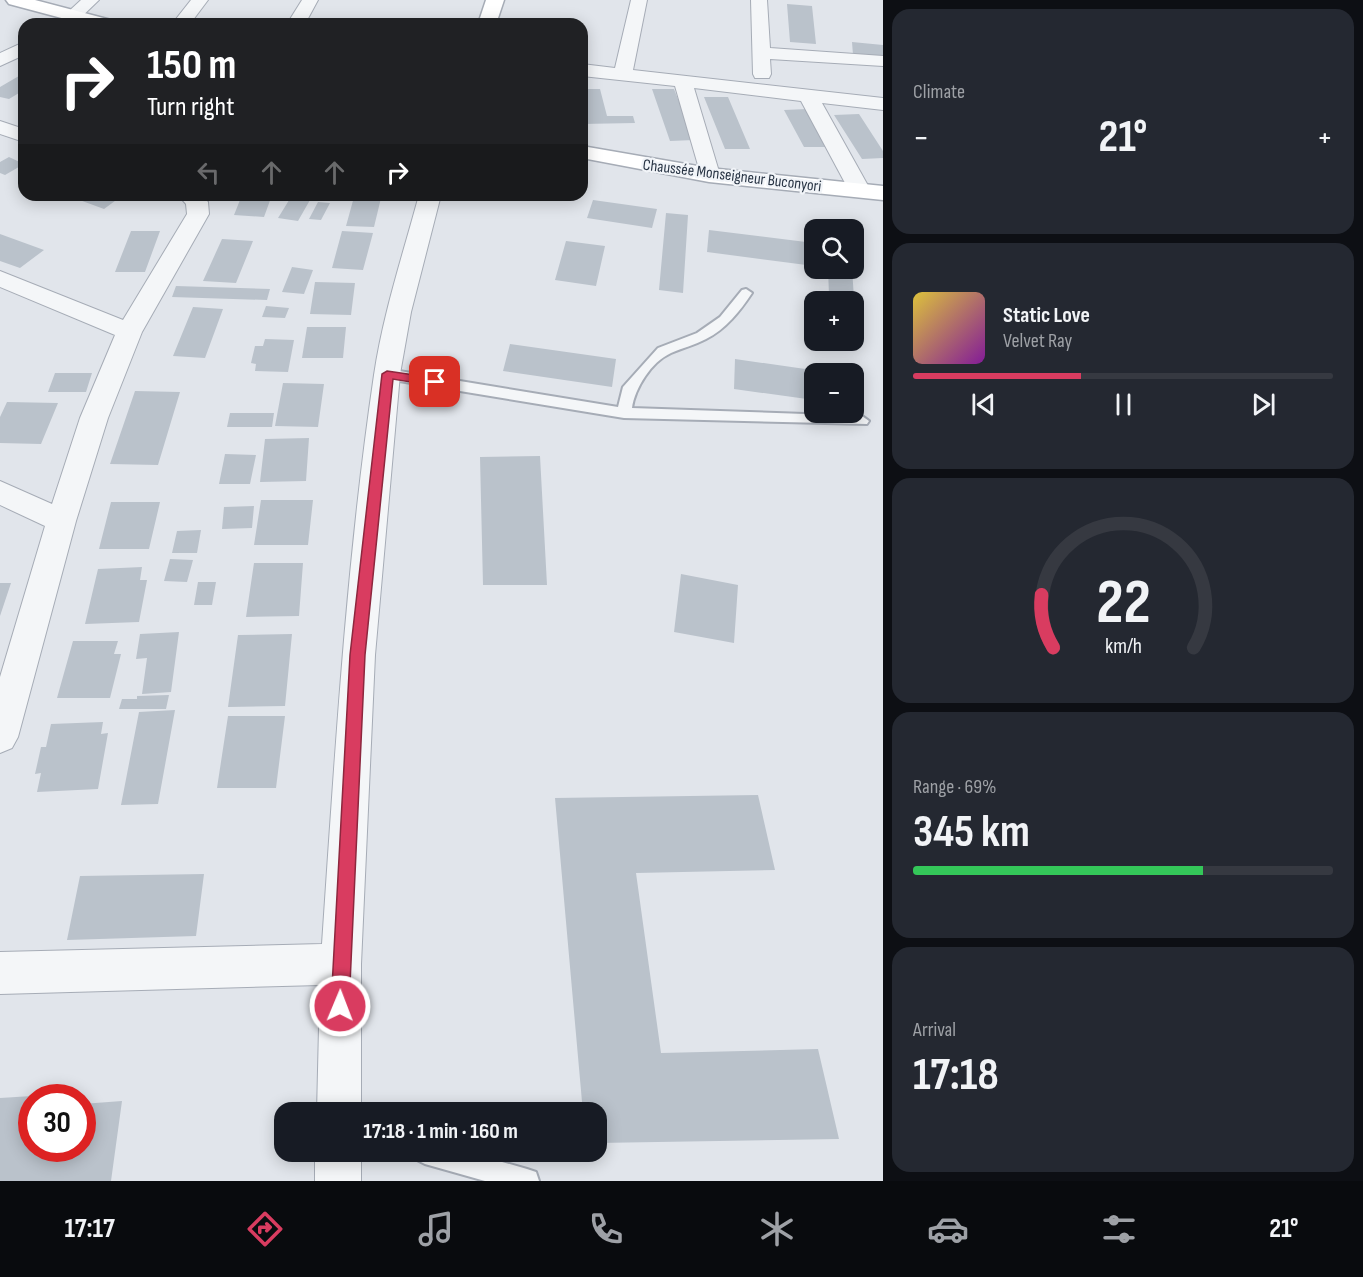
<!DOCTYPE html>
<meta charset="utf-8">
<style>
:root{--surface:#171b24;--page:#242831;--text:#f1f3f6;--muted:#9ea1a6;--line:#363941;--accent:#d93c60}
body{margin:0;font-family:"Sofia Sans Condensed",sans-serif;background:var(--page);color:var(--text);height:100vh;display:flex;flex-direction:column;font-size:22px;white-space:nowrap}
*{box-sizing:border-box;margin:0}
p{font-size:20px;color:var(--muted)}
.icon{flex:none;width:33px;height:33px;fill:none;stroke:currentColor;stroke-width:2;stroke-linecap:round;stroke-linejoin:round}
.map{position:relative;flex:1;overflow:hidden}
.drawer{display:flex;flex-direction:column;gap:9px;padding:9px;background:#0d0f14;width:480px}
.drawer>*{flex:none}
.top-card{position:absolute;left:18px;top:18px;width:570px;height:183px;border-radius:18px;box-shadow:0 3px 15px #0003;background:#202124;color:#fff;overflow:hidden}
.controls{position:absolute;left:804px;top:219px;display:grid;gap:12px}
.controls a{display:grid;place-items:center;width:60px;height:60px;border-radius:12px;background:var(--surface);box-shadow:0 3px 15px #0003;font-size:30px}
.speed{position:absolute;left:18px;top:1084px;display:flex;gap:12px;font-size:30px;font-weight:700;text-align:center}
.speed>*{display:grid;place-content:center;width:78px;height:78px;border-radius:50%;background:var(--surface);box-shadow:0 3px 15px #0003;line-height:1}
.speed .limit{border:9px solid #d22;background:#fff;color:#111}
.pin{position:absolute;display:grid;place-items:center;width:51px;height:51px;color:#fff;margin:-26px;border-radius:12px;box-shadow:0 3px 9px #0006}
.me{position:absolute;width:66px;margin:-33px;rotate:1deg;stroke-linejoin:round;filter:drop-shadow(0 0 4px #0008)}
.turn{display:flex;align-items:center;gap:21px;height:126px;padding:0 30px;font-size:27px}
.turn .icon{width:78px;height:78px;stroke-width:2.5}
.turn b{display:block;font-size:42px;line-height:51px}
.lanes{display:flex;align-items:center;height:57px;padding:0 30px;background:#0003;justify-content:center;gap:30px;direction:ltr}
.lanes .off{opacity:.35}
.big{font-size:45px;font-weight:700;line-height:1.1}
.drawer .tile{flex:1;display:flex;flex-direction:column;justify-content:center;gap:9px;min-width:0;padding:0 21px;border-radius:18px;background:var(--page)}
.drawer .dial{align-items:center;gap:0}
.dial svg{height:156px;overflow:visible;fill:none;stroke:var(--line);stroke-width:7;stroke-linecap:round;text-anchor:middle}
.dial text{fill:var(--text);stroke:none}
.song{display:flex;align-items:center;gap:18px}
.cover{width:72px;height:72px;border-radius:9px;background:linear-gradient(135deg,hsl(50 70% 55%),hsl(290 70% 35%))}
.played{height:6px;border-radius:3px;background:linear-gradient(90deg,var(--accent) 40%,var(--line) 40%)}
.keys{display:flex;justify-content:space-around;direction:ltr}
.heat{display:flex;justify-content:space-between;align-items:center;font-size:33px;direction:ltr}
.charge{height:9px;border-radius:4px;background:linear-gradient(90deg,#34c759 69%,var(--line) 0)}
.trip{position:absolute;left:274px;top:1102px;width:333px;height:60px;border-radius:18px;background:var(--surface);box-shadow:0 3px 15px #0003;font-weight:700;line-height:60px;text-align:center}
.menu{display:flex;height:96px;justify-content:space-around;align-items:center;background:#090b0e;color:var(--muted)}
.menu .icon{width:42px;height:42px}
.menu .on{color:var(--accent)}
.menu b{font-size:27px;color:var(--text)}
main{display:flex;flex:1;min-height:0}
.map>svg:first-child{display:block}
</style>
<main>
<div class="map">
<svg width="883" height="1181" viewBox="0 0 883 1181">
<rect width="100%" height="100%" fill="#e1e5eb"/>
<path fill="#bac2cb" d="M787 4 812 6 816 44 790 42Z
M852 42 883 45V58L853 55Z
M24 73V90L9 99 0 97V87Z
M582 89H600L607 116H633L635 123 582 124Z
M652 89H674L694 140 670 141Z
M704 97H728L750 149H725Z
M807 109 829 147H804L784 110Z
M859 114 883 151V158L862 159 834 115Z
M9 157 24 164 5 175 0 173V162Z
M66 195H123L104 209Z
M242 195H272L264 217 234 215Z
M291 197 310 200 298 221 278 218Z
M354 197 381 198 374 227 346 226Z
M593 200 657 209 652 228 587 218Z
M318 202 330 203 321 220 309 219Z
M666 213 688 215 683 293 659 290Z
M709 230 814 243V266L707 252Z
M131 231H160L145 272H115Z
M342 231 373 233 363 270 332 268Z
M0 234 44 250 20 268 0 261Z
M222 239 253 241 236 283 203 281Z
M566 241 605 246 596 286 555 280Z
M292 267 313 270 304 294 282 292Z
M828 268H852L854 299 829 296Z
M315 282 355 283 351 315 310 314Z
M176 286 270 289 267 300 172 297Z
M266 306 289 308 285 318 262 317Z
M193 307 223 309 205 358 173 356Z
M307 327H346L343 358H302Z
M265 339 294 340 288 372 255 371 256 364 251 363 255 346H263Z
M510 344 616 359 612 387 503 371Z
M735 359 826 372V374H814V400L734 389Z
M55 373H92L86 392H48Z
M854 376 858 377 860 407 854 406Z
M283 383 324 384 318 427 275 426Z
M135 391 180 392 158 465 110 464Z
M7 402 58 403 41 444 0 443V417Z
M230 413H274L272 427H227Z
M309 438 306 481 260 482 265 439Z
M225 454 256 455 250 484H219Z
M540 456 547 585H483L480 457Z
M261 500H313L308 545H254Z
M111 502H160L149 549H99Z
M254 506 252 528 222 529 224 507Z
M201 530 197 553H172L177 531Z
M170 559 193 560 187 582 164 581Z
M254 563H303L299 616 246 617Z
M142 567 140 580H147L139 622 85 624 98 569Z
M681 574 738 585 734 643 674 632Z
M198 582H216L212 605H194Z
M0 583H11L0 616Z
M179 632 171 692 142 694 147 658 136 659 140 634Z
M292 634 285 706 228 707 238 635Z
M73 641H118L114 654H121L110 698H57Z
M169 695 166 709H119L122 699H137V696Z
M175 710 158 804 121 805 139 712Z
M228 716H285L276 788H217Z
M103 722 101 734 108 733 98 789 37 792 41 773 35 774 41 747H46L51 724Z
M758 795 775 870 636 873 661 1053 818 1049 839 1139 597 1143V1113H583L555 798Z
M204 874 196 936 67 940 80 876Z
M32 1096V1149H82V1104L122 1101 111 1181H0V1098Z"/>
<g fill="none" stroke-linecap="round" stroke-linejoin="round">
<g stroke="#a6acb6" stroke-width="4">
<path id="lane" d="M746 289 752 293C740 311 726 329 706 339 695 345 682 348 671 353 651 362 635 388 632 408L862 416 869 421 867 424 624 418 387 379 380 374 387 369 618 407 623 387 658 348 697 333 720 317 742 290Z
M413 1152H467L527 1169 536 1172 539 1181H485L425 1164 417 1160Z"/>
</g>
<g stroke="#a6acb6" stroke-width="2">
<path id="street" d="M81 0H99L74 24H55Z
M191 0H208L190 24H172Z
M302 0H318L305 24H287Z
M631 0H647L633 70 883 98V110L822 103 871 191 868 196H852L801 101 694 88 720 175 716 179H702L675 86 582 76V64L615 68Z
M751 0H767L770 48 883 56V66L770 59 771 74 769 78H755L753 74Z
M24 42V55L0 66V53Z
M0 121 24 129V142L0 134Z
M178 195H202L208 202 209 214 142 332 108 418 76 521 18 737 12 748 0 753V677L45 526 0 505V481L52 504 80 418 115 335 0 287V271L123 320 187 214 186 204Z
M419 195H441L411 312 400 374 375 655 361 964V1113H317L320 985 0 994V952L322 944C335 754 346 564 374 375 383 314 403 254 419 195Z
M315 1152H361V1181H315Z"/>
</g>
<g stroke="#a6acb6" stroke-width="3">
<path id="secondary" d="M6 0H35L111 20 114 24H84L9 4Z
M486 0H504L496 24H478Z
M582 146 709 168 883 186V200L709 182 582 158Z"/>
</g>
<use href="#lane" fill="#f4f6f8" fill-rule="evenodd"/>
<use href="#street" fill="#f4f6f8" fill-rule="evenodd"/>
<use href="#secondary" fill="#fff" fill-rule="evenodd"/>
</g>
<path fill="#d93c60" stroke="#8d273e" stroke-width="1.5" d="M387 371 435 378 440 382 435 386 393 379 365 655 349 1006 346 1013 340 1016 334 1013 331 1006 350 655 382 374Z"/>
<g text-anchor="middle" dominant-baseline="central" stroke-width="4.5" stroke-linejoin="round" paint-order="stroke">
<g font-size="16" fill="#283444" stroke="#f1f4f8">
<text transform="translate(732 176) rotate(7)">Chaussée Monseigneur Buconyori</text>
</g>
</g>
</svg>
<div class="controls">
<a><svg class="icon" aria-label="search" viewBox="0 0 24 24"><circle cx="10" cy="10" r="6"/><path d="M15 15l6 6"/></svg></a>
<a>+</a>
<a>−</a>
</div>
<div class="speed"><div class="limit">30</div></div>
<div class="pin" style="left:435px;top:382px;background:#d93025"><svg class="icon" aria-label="arrive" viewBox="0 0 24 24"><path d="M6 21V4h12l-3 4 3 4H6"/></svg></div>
<svg class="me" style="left:340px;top:1006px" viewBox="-20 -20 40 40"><circle r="17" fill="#d93c60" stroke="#fff" stroke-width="3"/><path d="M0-11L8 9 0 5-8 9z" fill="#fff"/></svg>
<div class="trip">17:18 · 1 min · 160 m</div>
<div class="top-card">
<div class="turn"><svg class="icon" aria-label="right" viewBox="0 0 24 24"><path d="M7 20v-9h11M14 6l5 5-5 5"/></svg><div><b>150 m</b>Turn right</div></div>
<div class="lanes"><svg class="icon off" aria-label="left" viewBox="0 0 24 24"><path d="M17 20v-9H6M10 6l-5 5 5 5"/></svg><svg class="icon off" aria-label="ahead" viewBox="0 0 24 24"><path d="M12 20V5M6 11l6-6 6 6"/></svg><svg class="icon off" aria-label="ahead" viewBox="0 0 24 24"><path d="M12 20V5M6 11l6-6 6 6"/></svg><svg class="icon" aria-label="right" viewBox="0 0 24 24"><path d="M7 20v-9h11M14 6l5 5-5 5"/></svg></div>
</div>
</div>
<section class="drawer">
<div class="tile"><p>Climate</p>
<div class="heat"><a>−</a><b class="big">21°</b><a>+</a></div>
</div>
<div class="tile">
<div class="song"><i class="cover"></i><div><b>Static Love</b><p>Velvet Ray</p></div></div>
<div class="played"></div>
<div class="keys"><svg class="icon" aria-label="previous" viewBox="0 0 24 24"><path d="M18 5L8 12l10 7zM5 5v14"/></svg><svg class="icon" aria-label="pause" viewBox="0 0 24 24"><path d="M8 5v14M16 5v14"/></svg><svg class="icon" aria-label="next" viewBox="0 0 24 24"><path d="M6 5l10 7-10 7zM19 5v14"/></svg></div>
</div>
<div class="tile dial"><svg viewBox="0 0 100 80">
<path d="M14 69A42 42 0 1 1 86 69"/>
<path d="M14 69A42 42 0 0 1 8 42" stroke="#d93c60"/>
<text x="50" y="56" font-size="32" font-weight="700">22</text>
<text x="50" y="72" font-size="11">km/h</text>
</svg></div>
<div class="tile"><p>Range · 69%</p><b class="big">345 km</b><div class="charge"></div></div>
<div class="tile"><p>Arrival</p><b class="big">17:18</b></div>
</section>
</main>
<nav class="menu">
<b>17:17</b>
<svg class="icon on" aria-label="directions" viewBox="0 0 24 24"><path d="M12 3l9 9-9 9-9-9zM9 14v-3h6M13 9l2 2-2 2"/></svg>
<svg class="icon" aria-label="music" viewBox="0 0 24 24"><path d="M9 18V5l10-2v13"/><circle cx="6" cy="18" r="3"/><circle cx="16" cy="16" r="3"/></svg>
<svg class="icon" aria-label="phone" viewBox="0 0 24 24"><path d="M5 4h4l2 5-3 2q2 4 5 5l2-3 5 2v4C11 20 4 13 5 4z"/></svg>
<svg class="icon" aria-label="climate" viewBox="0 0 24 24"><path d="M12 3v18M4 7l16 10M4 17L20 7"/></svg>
<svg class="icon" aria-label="car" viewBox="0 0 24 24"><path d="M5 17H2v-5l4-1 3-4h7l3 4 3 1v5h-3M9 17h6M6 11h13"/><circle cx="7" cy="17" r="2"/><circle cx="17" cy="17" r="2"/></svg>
<svg class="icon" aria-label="filters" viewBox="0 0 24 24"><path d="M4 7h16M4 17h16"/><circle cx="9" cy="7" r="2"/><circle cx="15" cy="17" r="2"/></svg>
<b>21°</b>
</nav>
